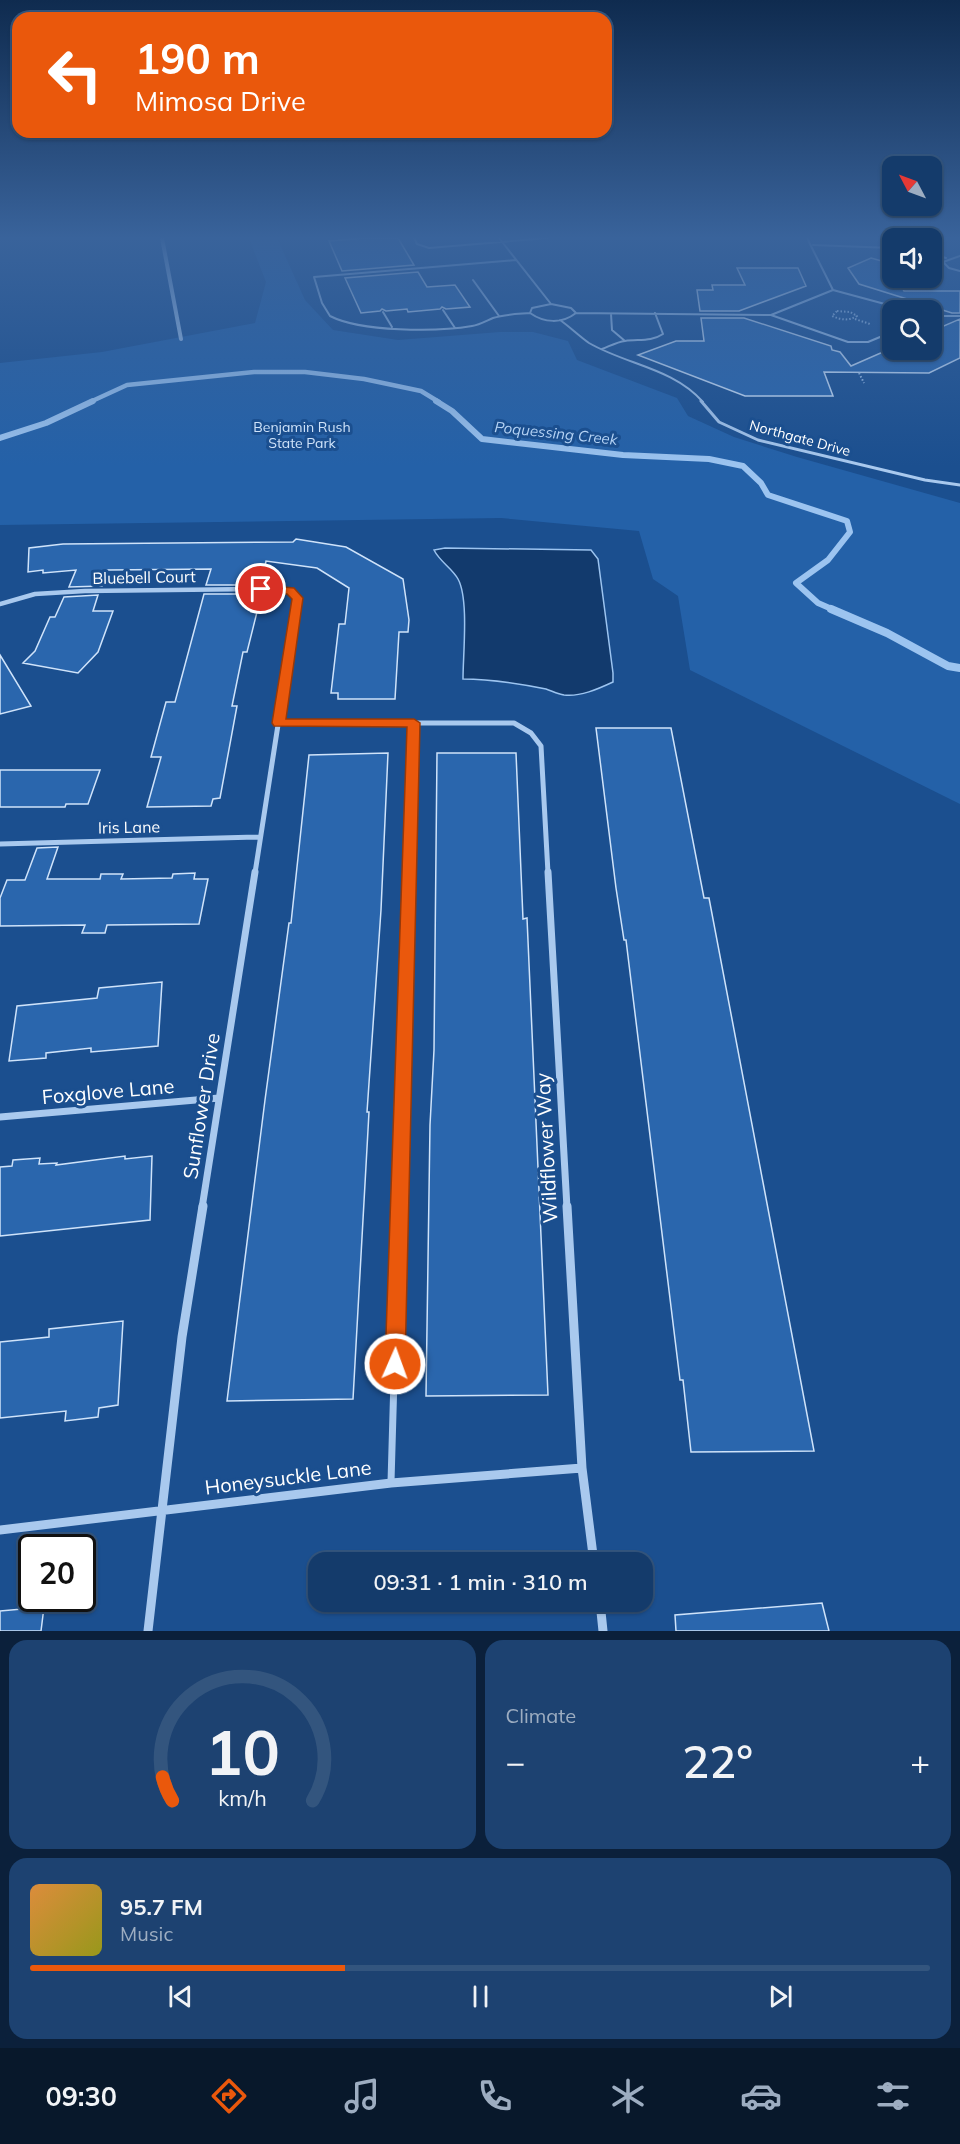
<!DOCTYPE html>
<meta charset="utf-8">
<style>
:root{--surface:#143b6b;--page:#1d4271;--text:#f1f3f6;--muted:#9dadc1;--line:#33557e;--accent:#ea580c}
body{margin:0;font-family:Mulish,sans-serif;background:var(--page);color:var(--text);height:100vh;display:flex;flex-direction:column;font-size:22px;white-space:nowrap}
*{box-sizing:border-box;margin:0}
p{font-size:20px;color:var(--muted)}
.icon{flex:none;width:33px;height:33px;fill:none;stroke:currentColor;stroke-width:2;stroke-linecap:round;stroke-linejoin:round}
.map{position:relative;height:1631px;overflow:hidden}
.drawer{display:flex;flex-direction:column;gap:9px;padding:9px;background:#0b203b;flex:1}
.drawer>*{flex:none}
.banner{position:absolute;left:12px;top:12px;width:600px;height:126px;border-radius:18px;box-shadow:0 2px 4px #0004,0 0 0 2px var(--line);background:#ea580c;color:#fff;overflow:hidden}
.needle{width:39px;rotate:311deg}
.tools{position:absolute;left:882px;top:156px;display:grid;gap:12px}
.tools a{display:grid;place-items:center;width:60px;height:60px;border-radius:12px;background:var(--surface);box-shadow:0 2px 4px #0004,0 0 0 2px var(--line);font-size:30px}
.speed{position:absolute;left:18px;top:1534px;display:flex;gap:12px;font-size:30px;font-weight:700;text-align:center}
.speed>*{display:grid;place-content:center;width:78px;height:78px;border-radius:50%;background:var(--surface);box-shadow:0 2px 4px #0004,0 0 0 2px var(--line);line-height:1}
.speed .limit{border:3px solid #111;border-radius:9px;background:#fff;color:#111}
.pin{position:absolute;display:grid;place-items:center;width:51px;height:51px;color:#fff;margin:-26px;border:3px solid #fff;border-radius:50%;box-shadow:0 2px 6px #0007}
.me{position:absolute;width:66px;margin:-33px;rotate:2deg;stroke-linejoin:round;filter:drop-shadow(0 0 4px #0008)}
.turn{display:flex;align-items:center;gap:21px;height:126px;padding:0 24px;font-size:27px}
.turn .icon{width:78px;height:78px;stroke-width:2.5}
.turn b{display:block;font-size:42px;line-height:51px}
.big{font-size:45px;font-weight:600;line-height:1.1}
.drawer .card{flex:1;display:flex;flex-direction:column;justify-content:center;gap:9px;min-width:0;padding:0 21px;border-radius:18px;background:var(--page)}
.drawer .dial{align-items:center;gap:0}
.dial svg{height:156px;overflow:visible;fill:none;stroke:var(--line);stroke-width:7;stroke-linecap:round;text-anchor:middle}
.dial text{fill:var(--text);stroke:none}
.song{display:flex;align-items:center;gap:18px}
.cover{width:72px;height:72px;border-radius:9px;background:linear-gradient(135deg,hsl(30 70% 55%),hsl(60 70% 35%))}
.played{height:6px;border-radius:3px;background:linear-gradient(90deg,var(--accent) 35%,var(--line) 35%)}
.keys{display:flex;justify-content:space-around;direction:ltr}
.heat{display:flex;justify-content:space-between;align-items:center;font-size:33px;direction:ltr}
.drawer .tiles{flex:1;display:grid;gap:9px;grid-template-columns:1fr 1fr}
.card:last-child{grid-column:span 2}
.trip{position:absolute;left:308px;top:1552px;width:345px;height:60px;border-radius:18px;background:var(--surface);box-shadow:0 2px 4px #0004,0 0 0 2px var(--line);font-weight:600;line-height:60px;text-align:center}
.dock{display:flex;height:96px;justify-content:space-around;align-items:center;background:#08182b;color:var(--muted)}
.dock .icon{width:42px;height:42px}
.dock .current{color:var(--accent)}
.dock b{font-size:27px;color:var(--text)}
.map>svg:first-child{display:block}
</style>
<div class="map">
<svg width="960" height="1631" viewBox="0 0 960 1631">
<rect width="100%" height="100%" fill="#1b4f8f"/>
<path fill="#2461a8" d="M249 238H277L305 300 333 330 398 340 500 332H533L568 341 577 360 677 398 688 416 734 437 797 457 960 503V804L690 670 678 596 653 579 639 531 501 518 0 525V363L102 352 255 323 266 282Z"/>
<path fill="#123a6d" stroke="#9cc4f0" stroke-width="1.5" d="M445 548 591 550 598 559 613 673V682C598 689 580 697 564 695 558 694 552 691 546 689 521 684 488 679 463 679 463 654 469 599 458 579 452 568 440 562 434 550Z"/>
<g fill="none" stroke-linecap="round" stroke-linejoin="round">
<path stroke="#9cc4f0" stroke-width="4.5" d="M90 402 127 385 254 372H305L364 379 421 391 439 402"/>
<path stroke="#9cc4f0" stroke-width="6" d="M436 401 452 411 482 439 623 455 709 459 743 466 761 483 768 495 847 521 850 532 828 560 796 583 818 603 834 610
M0 438 46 423 93 401"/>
<path stroke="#9cc4f0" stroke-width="8" d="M831 609 887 633 948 666 960 668"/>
</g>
<path fill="#2a66ad" stroke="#cfe3fa" stroke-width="1.5" d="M366 238H398L414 265 342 271 329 241Z
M871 258 889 263 892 278H896L904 291H960V313H952L859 284 848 268Z
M737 268H798L806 286 739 311H700L697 290H713L712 285H745Z
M418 272 427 287 455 285 470 307 446 309 442 307 440 309 408 312 407 309 386 311 382 309 380 311 361 313 345 278Z
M701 318H744L831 346 832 350 840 352 851 366 892 348 932 350V331L960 319V358L929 373 824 372 833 396H745L638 355 676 341H704Z
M296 539 346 547 403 579 409 620 408 632H399L395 699H338V693H331L339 624H345L349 588 317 568 266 561 265 566 255 567 251 585H206L211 569 107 570 102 586 69 587 76 570 43 573V570L28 572 29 548 63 544 293 542Z
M204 594H249L246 607H252L251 612H257L247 652H243L232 706H237L220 798 213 799 211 806 147 807 161 757H151L166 702H175Z
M98 595 93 611H113L98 652 78 673 23 663 35 651 50 617H55L64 597Z
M0 655 31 706 0 714Z
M596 728H671L704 898H709L814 1451 691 1452 683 1380H680L626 940H624L616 888Z
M388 753 381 910 367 1112H369L353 1399 227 1401 265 1100 289 923H291L309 755Z
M437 753H516L523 919 527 918 548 1395 426 1396 430 1125 434 1050Z
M0 770H100L88 804H66L65 807H0Z
M58 847 47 879H100L101 874H123L121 879 172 878 173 874 195 873 194 879H208L199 924 107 925 105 933H82L85 925 0 926V898L7 880H25L37 848Z
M162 982 158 1046 91 1052V1048L46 1053V1058L9 1061 17 1006 97 998 99 988Z
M125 1156V1159L152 1156 150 1220 0 1236V1167L12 1166 13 1160 40 1158 39 1164 57 1163 56 1165Z
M123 1321 118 1405 99 1408 98 1417 65 1421 66 1411 0 1418V1342L49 1337V1329Z
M822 1603 829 1631H676L675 1615Z
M44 1607 41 1631H0V1611Z"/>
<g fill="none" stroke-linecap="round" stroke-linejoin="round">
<path stroke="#a9c9ee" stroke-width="2" stroke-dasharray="1.5 2" stroke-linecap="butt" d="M915 286 938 277
M837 311 850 312 857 316C849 321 841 320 832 316Z
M855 319 870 324
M859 373 864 383"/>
<path stroke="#a9c9ee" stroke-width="2" d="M414 238 417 244 429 248 547 238
M499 238 551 304
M807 238 833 290
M813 245 892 248
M932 254 946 258
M960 256 943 262 949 268 960 271
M516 260 314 277 322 303 330 316C361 332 437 332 472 326 479 325 486 321 493 318 505 314 518 314 530 313
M473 280 499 316
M551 304 571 308 576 313C562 324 544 323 530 313L532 308Z
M443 310 455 328
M383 312 392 327
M576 313 771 315
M611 314 612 330 625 341
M932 316H960
M560 320C570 327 579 336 589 343 627 365 673 368 703 402
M892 332 868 342H848L771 315 833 290 907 310
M602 349C610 346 617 342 625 341 639 339 651 342 663 334L655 313"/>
<path stroke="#a9c9ee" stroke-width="3" d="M701 401 719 422 758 440 925 480 960 485"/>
<path stroke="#a9c9ee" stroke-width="4.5" d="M409 873 414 723"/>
<path stroke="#a9c9ee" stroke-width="5" d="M399 1208 409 872"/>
<path stroke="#a9c9ee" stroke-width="7" d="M391 1482 399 1206"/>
<path stroke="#a9c9ee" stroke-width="4" d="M162 238 181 339"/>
<path stroke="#a9c9ee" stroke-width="4.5" d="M0 604 35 594 85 591 261 589 290 590 298 598 296 610"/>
<path stroke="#a9c9ee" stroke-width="5" d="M279 723H514L531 733 541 746 548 873
M0 844 259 837
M255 873 296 609"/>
<path stroke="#a9c9ee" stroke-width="7" d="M548 872 567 1208
M0 1117 219 1098
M202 1208 255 872"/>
<path stroke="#a9c9ee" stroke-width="9" d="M567 1206 582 1468 594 1563
M0 1530 391 1483 582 1468
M600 1602 603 1631
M148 1631 182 1337 203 1206"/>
</g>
<linearGradient id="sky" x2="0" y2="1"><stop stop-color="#0f2b4f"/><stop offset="0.51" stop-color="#39639b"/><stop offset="1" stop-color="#39639b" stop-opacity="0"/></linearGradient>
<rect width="960" height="466" fill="url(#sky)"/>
<path fill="#ea580c" stroke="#983908" stroke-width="1.5" d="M261 585 294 588 303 598 286 719H414L420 723 405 1364 402 1370 395 1373 388 1370 385 1364 407 727 274 726 272 723 292 599 287 594 257 591V586Z"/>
<g text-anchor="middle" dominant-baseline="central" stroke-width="6" stroke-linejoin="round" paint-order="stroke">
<g font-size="14" fill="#cfe3fa" stroke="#1b4f8f">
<text x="302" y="427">Benjamin Rush<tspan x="302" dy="16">State Park</tspan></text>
</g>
<g font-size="14" fill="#fff" stroke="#1b4f8f">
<text transform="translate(800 438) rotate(15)">Northgate Drive</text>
</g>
<g font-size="15" font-style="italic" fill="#b5d3f5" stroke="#1b4f8f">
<text transform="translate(556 433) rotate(6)">Poquessing Creek</text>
</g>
<g font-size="16" fill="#fff" stroke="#1b4f8f">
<text transform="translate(144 577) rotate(-1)">Bluebell Court</text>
<text transform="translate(129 827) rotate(-1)">Iris Lane</text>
</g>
<g font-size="20" fill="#fff" stroke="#1b4f8f">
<text transform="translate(108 1091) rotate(-5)">Foxglove Lane</text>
<text transform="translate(201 1106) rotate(-81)">Sunflower Drive</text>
<text transform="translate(546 1148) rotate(-93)">Wildflower Way</text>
<text transform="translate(288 1477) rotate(-7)">Honeysuckle Lane</text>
</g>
</g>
</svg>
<div class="tools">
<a><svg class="needle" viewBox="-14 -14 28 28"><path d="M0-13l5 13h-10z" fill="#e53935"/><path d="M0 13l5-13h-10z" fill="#9dadc1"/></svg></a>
<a><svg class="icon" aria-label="sound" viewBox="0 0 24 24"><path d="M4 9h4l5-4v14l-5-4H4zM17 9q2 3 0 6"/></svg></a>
<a><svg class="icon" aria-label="search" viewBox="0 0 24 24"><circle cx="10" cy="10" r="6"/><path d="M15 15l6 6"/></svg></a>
</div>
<div class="speed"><div class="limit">20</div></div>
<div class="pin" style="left:261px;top:589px;background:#d93025"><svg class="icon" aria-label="arrive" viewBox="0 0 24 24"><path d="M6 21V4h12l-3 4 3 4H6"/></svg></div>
<svg class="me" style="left:395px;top:1364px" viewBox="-20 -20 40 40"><circle r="17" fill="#ea580c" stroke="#fff" stroke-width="3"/><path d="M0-11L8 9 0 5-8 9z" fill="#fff"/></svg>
<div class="trip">09:31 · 1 min · 310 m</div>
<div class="banner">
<div class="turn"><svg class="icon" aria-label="left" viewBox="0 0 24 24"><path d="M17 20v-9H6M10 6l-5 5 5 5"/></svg><div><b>190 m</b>Mimosa Drive</div></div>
</div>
</div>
<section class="drawer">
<div class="tiles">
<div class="card dial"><svg viewBox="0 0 100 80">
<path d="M14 69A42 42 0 1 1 86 69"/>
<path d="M14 69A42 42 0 0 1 9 57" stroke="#ea580c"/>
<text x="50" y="56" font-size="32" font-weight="700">10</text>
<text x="50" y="72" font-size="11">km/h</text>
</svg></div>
<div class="card"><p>Climate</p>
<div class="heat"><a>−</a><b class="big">22°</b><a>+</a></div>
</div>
<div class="card">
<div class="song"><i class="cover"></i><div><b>95.7 FM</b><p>Music</p></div></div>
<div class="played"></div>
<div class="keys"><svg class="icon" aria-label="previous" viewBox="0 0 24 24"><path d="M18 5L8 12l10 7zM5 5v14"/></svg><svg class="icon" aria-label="pause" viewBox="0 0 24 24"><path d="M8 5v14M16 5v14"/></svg><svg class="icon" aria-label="next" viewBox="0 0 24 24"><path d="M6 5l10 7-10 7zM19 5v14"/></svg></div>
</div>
</div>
</section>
<nav class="dock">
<b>09:30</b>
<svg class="icon current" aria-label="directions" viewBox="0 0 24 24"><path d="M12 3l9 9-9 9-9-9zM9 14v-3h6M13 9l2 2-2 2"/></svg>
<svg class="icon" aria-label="music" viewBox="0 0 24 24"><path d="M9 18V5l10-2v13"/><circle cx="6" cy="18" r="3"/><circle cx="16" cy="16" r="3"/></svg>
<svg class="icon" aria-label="phone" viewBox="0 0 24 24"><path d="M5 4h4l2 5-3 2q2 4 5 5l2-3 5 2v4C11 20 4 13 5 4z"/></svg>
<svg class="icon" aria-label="climate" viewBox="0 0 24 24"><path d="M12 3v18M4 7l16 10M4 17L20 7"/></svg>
<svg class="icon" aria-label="car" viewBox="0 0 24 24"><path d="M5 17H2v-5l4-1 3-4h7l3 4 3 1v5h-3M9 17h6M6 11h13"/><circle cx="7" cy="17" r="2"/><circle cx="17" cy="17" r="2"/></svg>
<svg class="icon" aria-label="filters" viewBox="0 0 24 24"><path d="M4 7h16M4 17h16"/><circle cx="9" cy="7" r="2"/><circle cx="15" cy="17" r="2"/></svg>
</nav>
